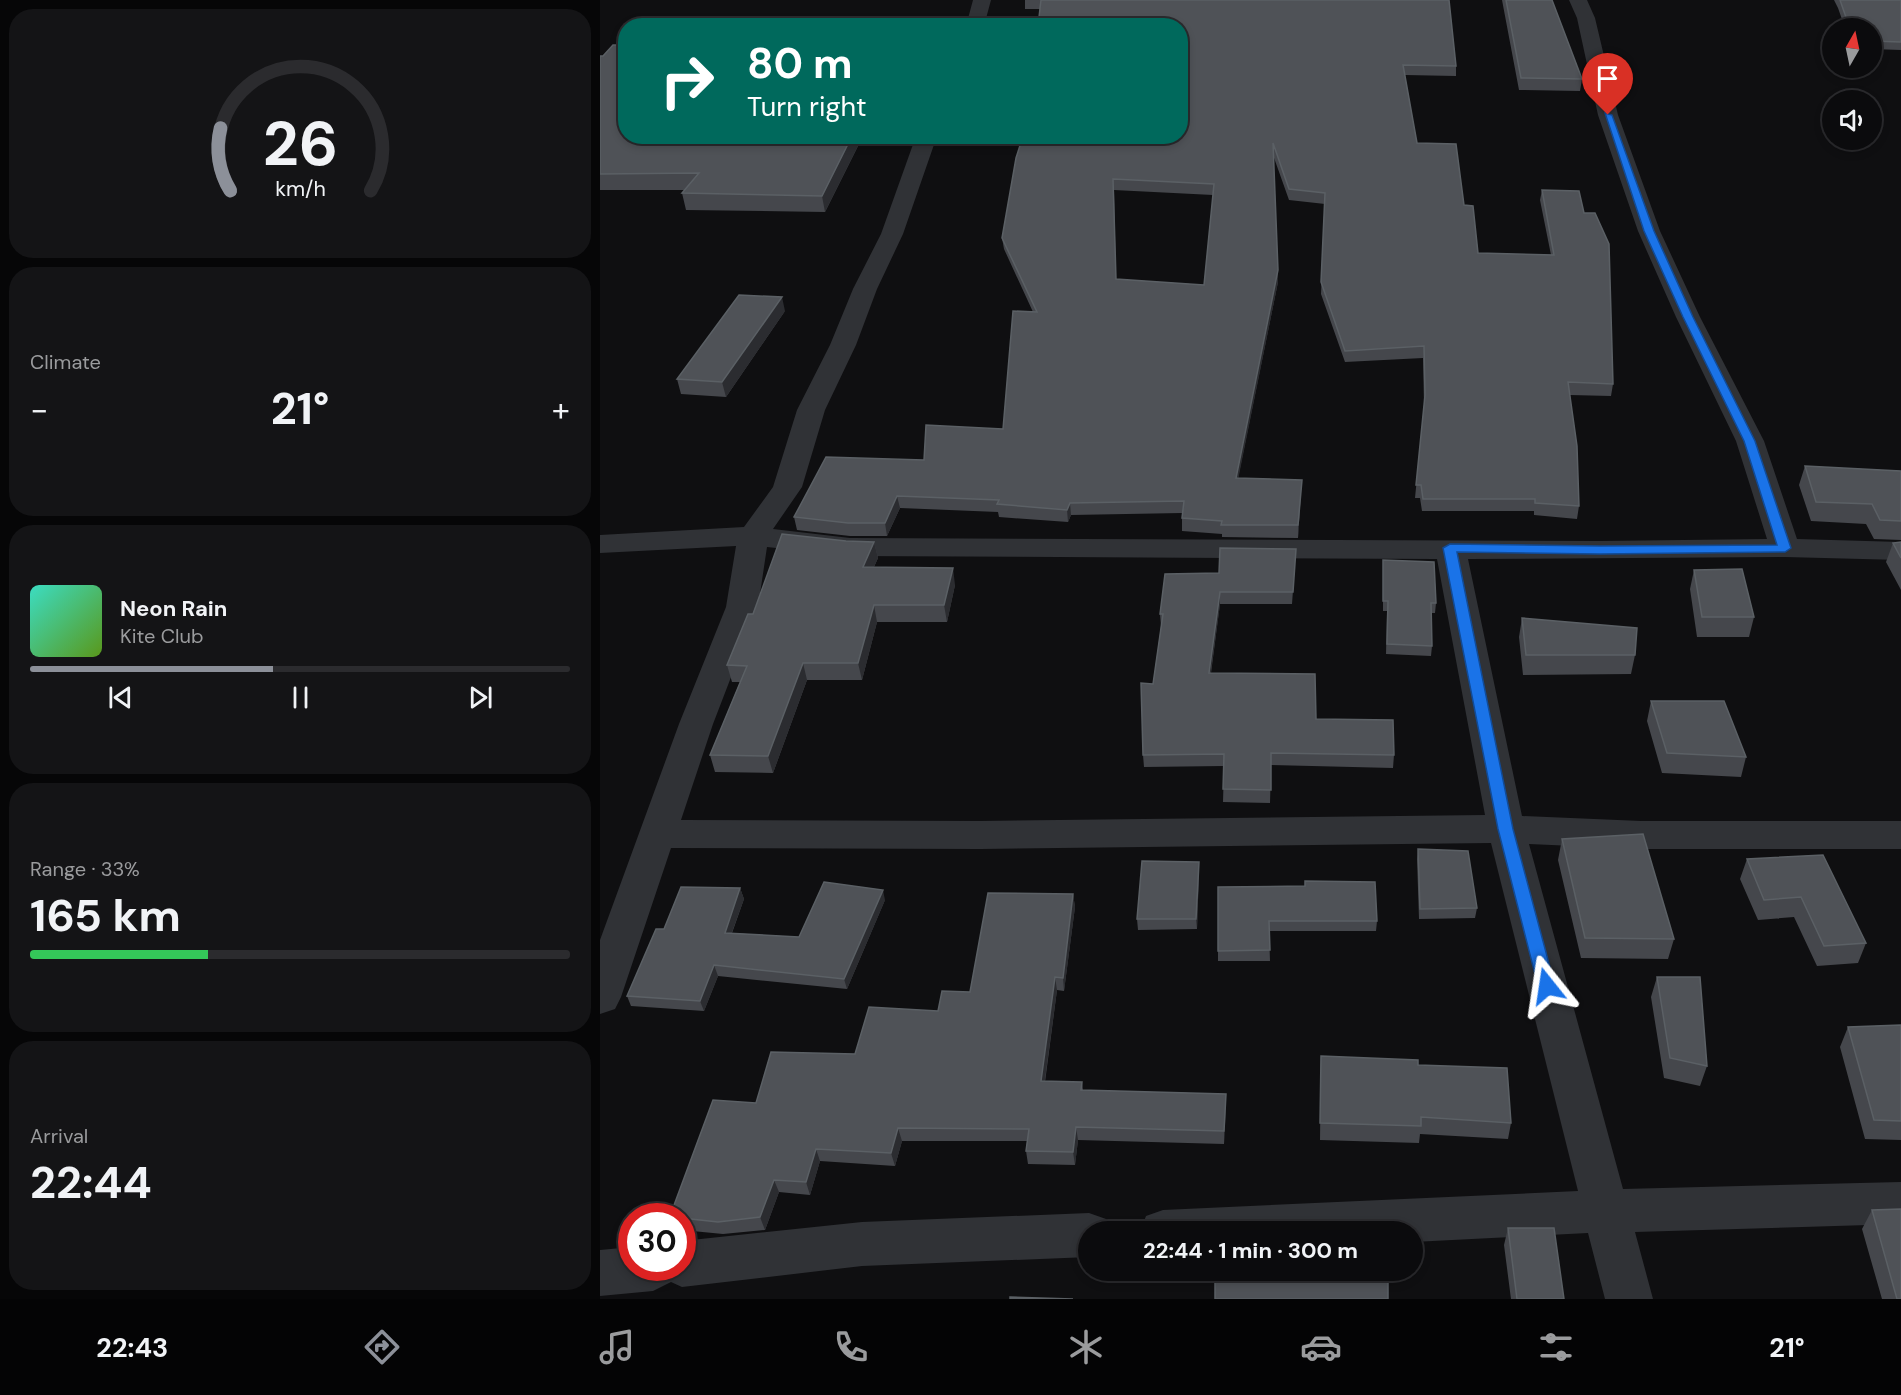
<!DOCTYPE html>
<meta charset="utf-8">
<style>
:root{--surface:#0b0b0d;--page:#141416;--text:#f1f3f6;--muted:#9a9b9d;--line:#2b2b2e;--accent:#8c9099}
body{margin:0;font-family:"DM Sans",sans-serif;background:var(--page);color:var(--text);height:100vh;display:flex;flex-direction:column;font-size:22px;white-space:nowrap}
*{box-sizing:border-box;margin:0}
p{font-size:20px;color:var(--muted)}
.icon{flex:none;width:33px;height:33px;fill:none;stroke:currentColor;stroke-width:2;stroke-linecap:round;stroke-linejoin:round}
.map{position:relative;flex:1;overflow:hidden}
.details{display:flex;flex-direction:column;gap:9px;padding:9px;background:#060607;width:600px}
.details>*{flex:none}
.top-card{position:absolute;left:18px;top:18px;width:570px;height:126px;border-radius:24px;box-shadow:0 3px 9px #0003,0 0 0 2px var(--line);background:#00695c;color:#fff;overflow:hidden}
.needle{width:39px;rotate:9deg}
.tools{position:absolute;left:1222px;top:18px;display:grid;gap:12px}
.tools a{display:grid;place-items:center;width:60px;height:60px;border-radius:50%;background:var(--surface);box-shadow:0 3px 9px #0003,0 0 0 2px var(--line);font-size:30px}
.speed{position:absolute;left:18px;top:1203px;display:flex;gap:12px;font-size:30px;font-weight:700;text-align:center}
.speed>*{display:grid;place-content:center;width:78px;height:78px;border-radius:50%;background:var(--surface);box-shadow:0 3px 9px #0003,0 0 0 2px var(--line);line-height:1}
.speed .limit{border:9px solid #d22;background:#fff;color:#111}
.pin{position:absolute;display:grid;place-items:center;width:51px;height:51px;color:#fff;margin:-62px -26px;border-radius:50% 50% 50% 0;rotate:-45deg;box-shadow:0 0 6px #0007}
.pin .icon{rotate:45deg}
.me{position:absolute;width:66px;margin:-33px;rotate:345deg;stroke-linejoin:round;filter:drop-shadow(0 0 4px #0008)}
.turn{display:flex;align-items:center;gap:21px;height:126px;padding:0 30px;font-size:27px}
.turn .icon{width:78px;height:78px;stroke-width:2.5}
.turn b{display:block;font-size:42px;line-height:51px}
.big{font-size:45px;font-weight:700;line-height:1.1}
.details .widget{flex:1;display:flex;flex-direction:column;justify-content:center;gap:9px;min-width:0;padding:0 21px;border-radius:24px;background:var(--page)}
.details .dial{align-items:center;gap:0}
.dial svg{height:156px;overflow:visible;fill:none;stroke:var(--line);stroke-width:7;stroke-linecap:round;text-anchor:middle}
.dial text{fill:var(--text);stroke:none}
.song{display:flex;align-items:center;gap:18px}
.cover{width:72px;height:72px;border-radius:9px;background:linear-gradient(135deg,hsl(170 70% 55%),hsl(90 70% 35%))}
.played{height:6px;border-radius:3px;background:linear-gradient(90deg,var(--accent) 45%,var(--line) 45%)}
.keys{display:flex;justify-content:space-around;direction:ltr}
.heat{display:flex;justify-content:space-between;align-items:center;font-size:33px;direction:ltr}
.charge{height:9px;border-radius:4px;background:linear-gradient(90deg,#34c759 33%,var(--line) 0)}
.trip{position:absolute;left:478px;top:1221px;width:345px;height:60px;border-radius:30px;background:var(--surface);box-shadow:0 3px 9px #0003,0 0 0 2px var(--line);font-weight:700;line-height:60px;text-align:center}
.tabs{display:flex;height:96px;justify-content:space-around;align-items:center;background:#040405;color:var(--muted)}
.tabs .icon{width:42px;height:42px}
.tabs .on{color:var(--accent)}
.tabs b{font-size:27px;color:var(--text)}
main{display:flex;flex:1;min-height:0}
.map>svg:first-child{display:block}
</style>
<main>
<section class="details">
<div class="widget dial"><svg viewBox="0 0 100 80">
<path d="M14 69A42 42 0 1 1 86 69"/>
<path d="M14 69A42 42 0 0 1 9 37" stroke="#8c9099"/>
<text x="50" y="56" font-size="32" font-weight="700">26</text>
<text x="50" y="72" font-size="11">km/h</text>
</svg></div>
<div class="widget"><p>Climate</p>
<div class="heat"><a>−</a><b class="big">21°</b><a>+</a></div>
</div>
<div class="widget">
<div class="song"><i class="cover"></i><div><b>Neon Rain</b><p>Kite Club</p></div></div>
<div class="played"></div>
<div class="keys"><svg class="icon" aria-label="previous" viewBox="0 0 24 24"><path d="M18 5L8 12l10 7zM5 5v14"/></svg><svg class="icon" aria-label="pause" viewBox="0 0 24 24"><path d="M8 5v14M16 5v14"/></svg><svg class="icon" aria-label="next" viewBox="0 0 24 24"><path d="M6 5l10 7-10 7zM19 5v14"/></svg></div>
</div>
<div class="widget"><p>Range · 33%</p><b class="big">165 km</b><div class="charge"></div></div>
<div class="widget"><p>Arrival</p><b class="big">22:44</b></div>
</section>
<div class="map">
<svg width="1301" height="1299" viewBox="0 0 1301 1299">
<rect width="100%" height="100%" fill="#0f0f11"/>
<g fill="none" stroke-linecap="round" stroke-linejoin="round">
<path fill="#303236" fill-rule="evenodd" d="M373 0H391L384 26H366Z
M969 0H987L995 18 1018 115 1060 231 1100 317 1164 441 1197 539 1301 542V560L1185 557 868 559 922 816 1041 821H1301V849H1041L929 844 1023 1189 1301 1182V1224L1035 1232 1053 1299H1005L988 1233 813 1242V1232H540L546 1216 563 1210 978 1191 891 843 380 849 71 848 21 997 15 1009 0 1014V940L79 724 126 607 136 546 0 553V535L144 527 173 487 197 410 230 345 253 289 281 234 316 136H337L303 234 277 289 256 345 225 410 202 487 173 529 250 538 1000 541 1167 539 1136 441 1076 317 1038 231 998 115 977 18ZM167 547 250 556 837 559 885 815 380 821 81 820 113 724 158 607Z
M489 1213 506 1219 511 1232H489V1257L262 1266 82 1287 71 1282 53 1291 0 1296V1250L32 1247V1268H82V1241L262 1222Z"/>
</g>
<path fill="#45474c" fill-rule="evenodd" d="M425 0H849L856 66V76L805 75 817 143 864 205 878 253 951 255 940 200 942 190 1013 384 1011 396 970 395 979 506 977 519 934 515V511H822L820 498H815L824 405 823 358 745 362 721 294 725 204 689 200 673 155 678 282 638 478 701 492 698 538 622 537V534L582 531V513L471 515 468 522 399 517 398 512 300 508 287 536H250L197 530 194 517 324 460 403 429 433 312 404 249 402 238 580 136V26L440 9H425ZM514 190 613 195 604 285 516 279Z
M902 0H952L982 79 980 91 919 90Z
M1234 0H1301V50L1272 49V28H1245L1238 8Z
M0 56H3L263 136 225 212 86 210 82 193 85 190H0Z
M185 311 126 397 81 394 77 379Z
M1205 466 1301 471V540L1274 539 1266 524 1211 521 1199 485Z
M246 541 274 542 278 558 274 567 355 585 347 622H277L262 680H207L173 773 115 772 110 755 140 682H132L127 665 153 614Z
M1301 542V590L1286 562 1293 543Z
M696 549 692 604H620L611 673 716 719 794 755 793 768 671 765 670 803 623 802 624 766 544 767 543 755 561 626 560 614 619 573Z
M783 560 836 603 835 613H831L832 646 831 656 786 654 787 611H783Z
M1094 570 1154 617 1149 637H1097L1090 589Z
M922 618 1035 655 1031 674 923 675 919 637Z
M1051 701 1146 757 1141 777 1062 773 1047 721Z
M962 839 1074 939 1068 959 981 958 958 860Z
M818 849 877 908 875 918 819 919 817 859Z
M1147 859 1266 943 1258 963 1217 966 1194 917 1158 920 1140 879Z
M599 872 597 929 538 930 537 919Z
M618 887 777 921 776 931H669L670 961H618Z
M140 888 144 899 132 933 199 937 285 900 247 989 118 976 104 1011 31 1006 27 996 64 929Z
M473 894 475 907 464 991 457 990 445 1082H482L483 1090 626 1094 624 1144 478 1140 475 1165 428 1164 426 1151 427 1141H302L295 1166 220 1161 210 1195 179 1192 165 1230 123 1234 82 1230V1216L156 1103 255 1054 338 1011 370 992Z
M1057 977 1107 1066 1100 1086 1064 1078 1051 997Z
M1301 1025V1140L1265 1139 1240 1047 1248 1027Z
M721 1056 818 1065 911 1123 908 1139 820 1134 819 1143 720 1140Z
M1272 1210 1301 1299H1282L1262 1229Z
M908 1228 964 1299H911L904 1245Z"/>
<path fill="#2b2c30" d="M252 136H263L225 212 222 196Z
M678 270V282L636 490V478Z
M182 297 185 311 126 397 122 382Z
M702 480 701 492 698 538V525Z
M297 496 300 508 287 536 285 523Z
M470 503 471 515 468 522 467 510Z
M274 542 278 558 266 584 263 567Z
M353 568 355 585 347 622 344 605Z
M620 592V604L609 685V673Z
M274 605 277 622 262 680 258 663Z
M203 663 207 680 173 773 168 756Z
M599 862V872L597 929 596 919Z
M140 888 144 899 128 943 125 933Z
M283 890 285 900 247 989 244 979Z
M473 894 475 907 464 991 463 978Z
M114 965 118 976 104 1011 100 1001Z
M455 977 457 990 443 1094 441 1081Z
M626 1094V1107L624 1144V1131Z
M476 1127 478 1140 475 1165 473 1152Z
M298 1128 302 1141 295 1166 291 1153Z
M216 1149 220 1161 210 1195 206 1182Z
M174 1180 179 1192 165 1230 160 1217Z"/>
<path fill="#4f5257" stroke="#5b6065" stroke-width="1.5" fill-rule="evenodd" d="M441 0H849L856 66 803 65 817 143 856 144 864 205 873 206 878 253 954 255 942 190 979 191 984 213H995L1009 244 1013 384 968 382 977 446 979 506 935 503V499H823L821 485H816L825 395 824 346 745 351 721 282 725 193 689 189 673 143 678 270 636 478 702 480 698 525H621L622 521 582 518 584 501 470 503 467 510 397 504 399 500 297 496 285 523H248L194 517 226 457 324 460 326 425 403 429 413 311 437 312 402 238 416 158 423 136H580V26H438ZM513 179 614 184 604 285 516 279Z
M906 0H952L982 79 921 78Z
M1240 0H1301V42L1272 41V28H1255L1252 23H1248Z
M13 45H26V136H252L222 196 82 193 99 173 0 174V56H3Z
M139 295 182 297 122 382 77 379Z
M1205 466 1301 471V521L1280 520 1272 504 1216 502Z
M182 534 246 541 274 542 263 567 353 568 344 605H274L258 663H203L168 756 110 755 147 666 127 665 148 614H153Z
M1301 542V558L1293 543Z
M620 548 696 549 693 592H620L609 673 715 674 716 719 793 720 794 755 671 753V790L623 789 624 754 543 755 541 683 553 684 563 614H560L565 574 619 573Z
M783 560 834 562 836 603H831L832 646 787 644 788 601H783Z
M1142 569 1154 617H1102L1094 570Z
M922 618 1037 628 1035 655H926Z
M1051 701H1124L1146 757 1067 753Z
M1043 834 1074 939 985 938 962 839Z
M818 849 868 851 877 908 820 909Z
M1223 855 1266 943 1224 946 1201 897 1164 900 1147 859Z
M542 861 599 862 596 919H537Z
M705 881 775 882 777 921H669L670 950 618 951V887L705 886Z
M224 882 283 890 244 979 114 965 100 1001 27 996 56 929H64L81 887 140 888 125 933 199 937Z
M388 893 473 894 463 978 455 977 441 1081 482 1082 481 1090 626 1094 624 1131 476 1127 473 1152 426 1151 429 1129 298 1128 291 1153 216 1149 206 1182 174 1180 160 1217 118 1222 82 1218V1216H70L113 1100 156 1103 171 1052 255 1054 269 1007 338 1011 342 991 370 992Z
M1057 977H1100L1107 1066 1070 1058Z
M1301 1025V1121L1274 1120 1248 1027Z
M721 1056 818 1060V1065L907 1068 911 1123 821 1117V1126L720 1123Z
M1301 1209V1299H1297L1272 1210Z
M908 1228H954L964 1299H917Z
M713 1270 788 1274V1299H615V1279L713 1280Z
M410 1297 473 1299H410Z"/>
<path fill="#1a73e8" stroke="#114b97" stroke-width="1.5" d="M1005 113 1012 115 1054 231 1093 317 1155 441 1191 548 1185 552 1000 554 857 552 913 829 955 986 953 991 947 993 941 991 938 986 898 829 843 548 850 544 1000 546 1177 545 1144 441 1083 317 1044 231Z"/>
</svg>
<div class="tools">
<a><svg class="needle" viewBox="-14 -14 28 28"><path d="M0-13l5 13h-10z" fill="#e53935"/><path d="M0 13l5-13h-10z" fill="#9a9b9d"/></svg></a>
<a><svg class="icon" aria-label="sound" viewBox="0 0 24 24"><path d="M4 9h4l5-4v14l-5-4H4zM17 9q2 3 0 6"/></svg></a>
</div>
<div class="speed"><div class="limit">30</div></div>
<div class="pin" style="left:1008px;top:115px;background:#d93025"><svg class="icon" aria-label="arrive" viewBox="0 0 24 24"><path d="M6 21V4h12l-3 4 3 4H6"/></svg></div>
<svg class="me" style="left:947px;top:986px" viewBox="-20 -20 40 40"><path d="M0-17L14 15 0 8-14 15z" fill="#1a73e8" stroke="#fff" stroke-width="4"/></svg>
<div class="trip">22:44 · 1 min · 300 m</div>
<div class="top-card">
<div class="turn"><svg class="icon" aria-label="right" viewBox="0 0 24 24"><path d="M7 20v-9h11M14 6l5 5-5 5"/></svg><div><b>80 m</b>Turn right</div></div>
</div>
</div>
</main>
<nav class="tabs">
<b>22:43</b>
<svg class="icon on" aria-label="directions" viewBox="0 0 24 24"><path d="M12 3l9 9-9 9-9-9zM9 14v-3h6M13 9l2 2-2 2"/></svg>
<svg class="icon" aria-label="music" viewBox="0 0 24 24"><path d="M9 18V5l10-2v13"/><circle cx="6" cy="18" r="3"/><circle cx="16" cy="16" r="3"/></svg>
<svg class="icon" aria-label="phone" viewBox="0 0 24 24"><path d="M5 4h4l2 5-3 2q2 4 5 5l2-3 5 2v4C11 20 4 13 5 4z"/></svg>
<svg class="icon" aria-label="climate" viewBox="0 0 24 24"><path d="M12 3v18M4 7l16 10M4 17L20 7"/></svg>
<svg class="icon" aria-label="car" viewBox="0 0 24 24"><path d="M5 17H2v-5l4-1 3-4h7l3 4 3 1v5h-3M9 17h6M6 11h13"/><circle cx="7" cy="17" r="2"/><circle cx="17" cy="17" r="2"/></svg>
<svg class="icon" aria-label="filters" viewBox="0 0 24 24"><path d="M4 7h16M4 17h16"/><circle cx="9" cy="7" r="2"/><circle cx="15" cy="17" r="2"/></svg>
<b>21°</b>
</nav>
